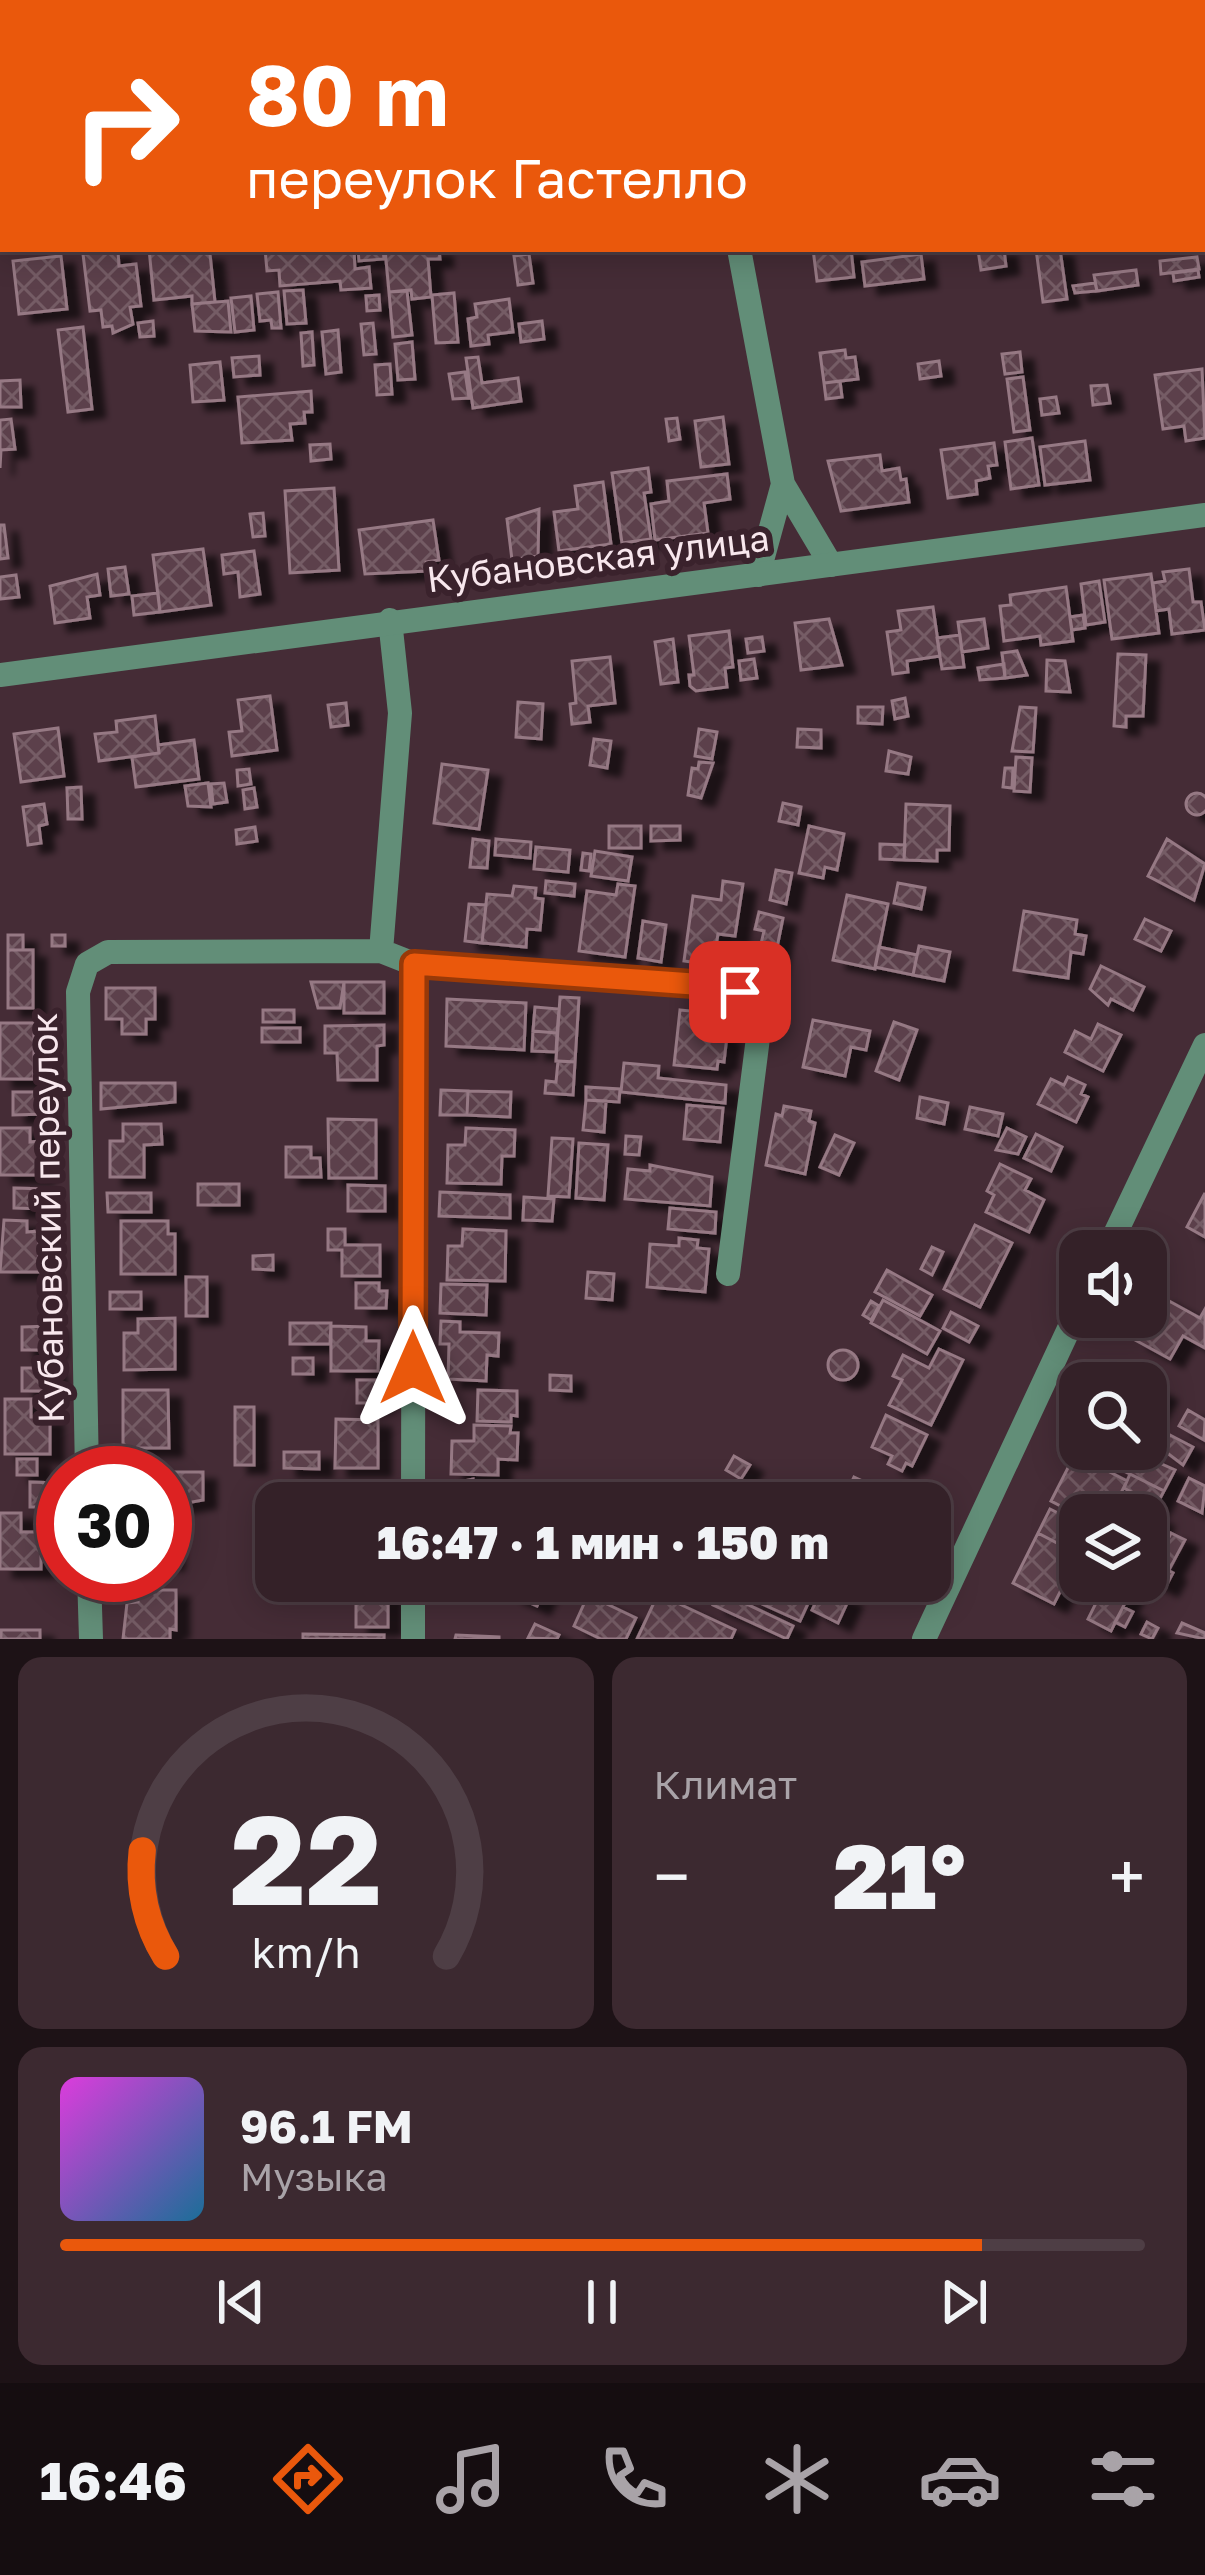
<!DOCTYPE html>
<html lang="ru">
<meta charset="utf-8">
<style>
:root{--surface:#342128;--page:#3c2930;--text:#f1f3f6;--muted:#a9a3a8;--line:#4e3e45;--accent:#ea580c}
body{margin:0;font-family:"Golos Text",sans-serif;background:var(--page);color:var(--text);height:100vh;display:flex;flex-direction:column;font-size:45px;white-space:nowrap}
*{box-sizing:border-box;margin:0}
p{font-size:39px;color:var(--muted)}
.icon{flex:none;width:66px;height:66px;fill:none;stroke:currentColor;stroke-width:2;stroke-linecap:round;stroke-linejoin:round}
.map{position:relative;height:1639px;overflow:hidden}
.details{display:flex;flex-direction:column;gap:18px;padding:18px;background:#1d1216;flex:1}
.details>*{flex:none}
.banner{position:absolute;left:0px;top:0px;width:1206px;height:252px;box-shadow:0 6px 30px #0003,0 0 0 3px var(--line);background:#ea580c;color:#fff;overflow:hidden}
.buttons{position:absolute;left:1059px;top:1230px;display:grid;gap:24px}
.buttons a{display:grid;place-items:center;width:108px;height:108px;border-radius:24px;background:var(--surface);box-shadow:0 6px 30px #0003,0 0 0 3px var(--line);font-size:60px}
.speed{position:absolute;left:36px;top:1446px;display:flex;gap:24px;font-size:60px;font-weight:700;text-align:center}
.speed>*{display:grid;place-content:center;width:156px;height:156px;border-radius:50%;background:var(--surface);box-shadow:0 6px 30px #0003,0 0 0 3px var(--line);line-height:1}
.speed .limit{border:18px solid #d22;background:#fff;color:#111}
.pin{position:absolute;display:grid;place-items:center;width:102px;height:102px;color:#fff;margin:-51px;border-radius:24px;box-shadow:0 6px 18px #0006}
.me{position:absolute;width:132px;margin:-66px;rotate:0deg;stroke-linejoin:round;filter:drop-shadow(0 0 9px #0008)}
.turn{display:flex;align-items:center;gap:42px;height:252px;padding:0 48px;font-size:54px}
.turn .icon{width:156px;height:156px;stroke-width:2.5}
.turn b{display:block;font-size:84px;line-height:102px}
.big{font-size:90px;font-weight:800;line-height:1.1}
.details .widget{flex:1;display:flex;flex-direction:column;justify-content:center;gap:18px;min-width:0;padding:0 42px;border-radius:24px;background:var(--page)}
.details .dial{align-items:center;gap:0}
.dial svg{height:312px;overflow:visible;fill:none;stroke:var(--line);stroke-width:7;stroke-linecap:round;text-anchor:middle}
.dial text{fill:var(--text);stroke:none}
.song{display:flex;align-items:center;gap:36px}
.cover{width:144px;height:144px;border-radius:18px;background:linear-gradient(135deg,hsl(300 70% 55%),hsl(200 70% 35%))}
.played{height:12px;border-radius:6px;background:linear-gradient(90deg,var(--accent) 85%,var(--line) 85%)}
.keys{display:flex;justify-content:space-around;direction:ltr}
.heat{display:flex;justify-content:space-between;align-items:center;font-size:66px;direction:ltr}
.details .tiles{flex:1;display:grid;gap:18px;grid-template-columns:1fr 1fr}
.widget:last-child{grid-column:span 2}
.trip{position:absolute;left:255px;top:1482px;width:696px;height:120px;border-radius:24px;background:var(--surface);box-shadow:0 6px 30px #0003,0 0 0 3px var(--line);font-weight:800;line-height:120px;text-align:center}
.menu{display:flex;height:192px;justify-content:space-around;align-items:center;background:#150d10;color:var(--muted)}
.menu .icon{width:84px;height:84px}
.menu .active{color:var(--accent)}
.menu b{font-size:54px;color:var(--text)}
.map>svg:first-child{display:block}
</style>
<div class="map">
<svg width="1205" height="1639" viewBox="0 0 1205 1639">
<defs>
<pattern id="building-cross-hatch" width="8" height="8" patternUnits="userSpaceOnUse" patternTransform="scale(3)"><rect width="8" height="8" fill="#5c414b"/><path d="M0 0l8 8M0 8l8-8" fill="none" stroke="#745c65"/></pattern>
<filter id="shadow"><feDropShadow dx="13" dy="8" stdDeviation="3" flood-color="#0009"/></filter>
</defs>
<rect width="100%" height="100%" fill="#452c36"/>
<path fill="url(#building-cross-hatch)" stroke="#967984" stroke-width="3" filter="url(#shadow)" d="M608 0H665V3H608Z
M149 249 210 254 215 302 192 304V296L154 300Z
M265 249H354L355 269 369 267 371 288 341 290 340 281 280 286 279 270 267 271Z
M358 249H383L384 259 359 261Z
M385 249H439L440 259H428L431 297 412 299 411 290 389 292Z
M813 249H851L854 277 817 281Z
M1004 249 1006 266 981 270 978 250Z
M1036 249H1060L1067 299 1043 302Z
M118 251 119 266 136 264 141 306 130 307 133 324 113 333 112 326 103 327 101 310 90 311 83 254Z
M529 254 533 283 518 285 514 256Z
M921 254 924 279 865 286 862 262Z
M61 256 67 309 19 314 13 261Z
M1197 257 1199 269 1161 274 1160 261Z
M1136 270 1138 285 1097 291 1094 275Z
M1198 270 1199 277 1174 281 1173 273Z
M1095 283 1097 291 1075 293 1073 286Z
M303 290 306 323 287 324 284 291Z
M407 291 412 335 393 337 389 292Z
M278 292 281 328H272L271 320 260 321 257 294Z
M454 293 458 342 436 343 432 295Z
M379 295 380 310 367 311 366 296Z
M251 296 254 330 235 332 231 298Z
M509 299 513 332 488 335 489 344 471 346 468 319 477 317 475 304Z
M228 301 231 332 195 331 192 304Z
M153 321 154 336 140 337 138 323Z
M542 321 544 339 521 342 519 324Z
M373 323 376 354 364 355 361 324Z
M83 327 92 409 68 412 58 330Z
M338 330 341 372 326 374 322 332Z
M312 332 314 365 303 366 301 333Z
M412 342 415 379 398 380 395 344Z
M845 350 846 358 855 357 858 379 824 383 820 353Z
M1020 352 1022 372 1005 374 1002 354Z
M259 356 260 375 234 377 232 358Z
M478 357 482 383 518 378 521 401 473 408 466 358Z
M939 361 941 376 920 379 918 364Z
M220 362 224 400 193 402 190 365Z
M390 364 392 394 377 395 375 365Z
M1202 369 1205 438 1186 441 1184 426 1163 429 1155 375Z
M465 372 469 398 453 399 449 374Z
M1023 377 1030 430 1014 432 1007 379Z
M20 380 21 407H0V381Z
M840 381 842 397 826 399 824 383Z
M1107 385 1110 403 1093 405 1091 386Z
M311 391 312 412H304L305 423 290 424 292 440 242 443 238 397Z
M1056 397 1059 413 1042 415 1040 399Z
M723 417 729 464 701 467 695 421Z
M677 418 680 439 669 441 666 419Z
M11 419 15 449 1 450 0 468V420Z
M1032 438 1039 485 1011 489 1005 442Z
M1085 441 1090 480 1045 485 1040 447Z
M994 443 997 465 988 466 990 478 976 481 977 494 948 498 941 450Z
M330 444 331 459 311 461 310 445Z
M880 455 882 471 899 468 901 480 906 479 909 502 841 511 828 461Z
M648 468 651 492 644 493 651 539 622 543 612 473Z
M727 474 730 499 704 503 708 533 655 540 651 504 669 501 667 481Z
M603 482 611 544 559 551 554 512 578 509 575 486Z
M334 488 339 570 290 573 285 491Z
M539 509 538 556 512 560 507 519Z
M263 513 265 536 253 537 250 514Z
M433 520 439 560 426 562 427 571 365 574 359 530Z
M0 525H4L8 558 0 559Z
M203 549 211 605 160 612 153 555Z
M254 551 260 594 240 597 238 572 224 574 222 555Z
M125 567 129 594 111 596 108 569Z
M1189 569 1193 602H1201L1205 630 1172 634 1169 609 1156 611 1153 583 1165 581 1163 572Z
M97 574 100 595 87 597 90 618 55 623 50 586Z
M1151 574 1159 633 1112 639 1104 580Z
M16 575 19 597 0 599V577Z
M1099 581 1105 622 1086 625 1081 584Z
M1066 587 1073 641 1041 645 1040 636 1004 641 1000 606 1011 605 1010 595Z
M158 593 160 612 134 615 132 596Z
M933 607 940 656 907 661 908 672 893 674 887 632 901 630 898 611Z
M1083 615 1085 628 1072 630 1070 617Z
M829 619 842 665 801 670 795 623Z
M984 619 988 648 962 652 958 622Z
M729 631 733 667 725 668 727 687 696 691 690 686 689 675H694L689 636Z
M960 635 964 667 942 669 937 638Z
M762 637 764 651 748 653 746 639Z
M673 639 678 682 661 684 655 642Z
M1017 651 1027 675 1005 678 1002 653Z
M1118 654 1146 655 1143 716H1126V727L1114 726Z
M610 657 615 703 588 706 590 722 572 724 570 704 576 703 572 661Z
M754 659 757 678 741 680 739 661Z
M1047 660 1065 661 1070 692 1046 691Z
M1004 664 1005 678 980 680 978 668Z
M270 696 277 750 232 756 229 732 242 731 238 700Z
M905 698 908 716 895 719 892 701Z
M518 702 543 704 541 739 516 737Z
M346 703 348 725 331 727 328 705Z
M858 707H883L882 724 858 723Z
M1020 707 1036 708 1033 752 1012 751Z
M155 716 159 753 99 761 95 734 117 732 116 721Z
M58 728 64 776 21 782 14 734Z
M699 729 717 732 712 759 695 756Z
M798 729 821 730V748L797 747Z
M594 739 611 741 607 768 590 765Z
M194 740 199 779 136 787 132 757 159 753 158 745Z
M889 751 911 757 908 774 886 771Z
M1016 757 1032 758 1030 792 1014 791Z
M699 762 713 763 701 798 688 795 692 768 698 769Z
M442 764 488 770 479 829 434 823Z
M1005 768H1013L1012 788 1003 787Z
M249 769 251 784 238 786 237 770Z
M208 783 211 807 188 806 185 786Z
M224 783 227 802 213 804 211 784Z
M81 787 82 819H68L67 788Z
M254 788 257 807 245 809 243 790Z
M1186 804a11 11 0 1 1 22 0a11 11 0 1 1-22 0Z
M783 803 801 807 798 825 779 821Z
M44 804 47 824 39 826 41 843 28 845 23 807Z
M906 804 950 806 949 850H937V861L904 860Z
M609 826H641V848H609Z
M651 826H680V840L651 841Z
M809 826 844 834 837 870 825 867 823 878 799 873Z
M255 827 257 841 237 844 236 830Z
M473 839 489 841 487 868 470 867Z
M496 839 531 842 530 858 495 855Z
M1167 839 1205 864 1194 900 1148 876Z
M880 844 905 845 904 860 880 859Z
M536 847 570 850 568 872 534 869Z
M595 851 632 857 628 881 591 876Z
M583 853 591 854 589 871 581 870Z
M776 870 792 873 786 904 770 900Z
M546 881 575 884 574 896 545 893Z
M723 881 743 884 735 936 718 934 713 965 684 961 693 896 721 900Z
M898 883 925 888 921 909 894 903Z
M618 884 635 886 625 957 579 951 587 891 616 895Z
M514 886 536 888 535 898 543 899 540 930 527 929 526 947 482 943 487 894 512 896Z
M847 895 888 904 875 969 833 960Z
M469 904 486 905 482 943 465 941Z
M1024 911 1077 920 1075 934 1086 936 1083 954 1071 952 1068 978 1014 970Z
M759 912 783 918 771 977 754 974 764 931 755 929Z
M1145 919 1171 931 1161 951 1135 939Z
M643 921 666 925 661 962 638 958Z
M8 935H23V950H8Z
M52 935H65V946H52Z
M919 946 950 952 944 981 913 975Z
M879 947 917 955 913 975 875 967Z
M8 950H33V1008H8Z
M1101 966 1144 987 1133 1010 1111 999 1108 1005 1090 989Z
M311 982H344L340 1008H318Z
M344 982H384V1013H344Z
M106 988H155V1019H146V1034H122V1019H106Z
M560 997 579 998 575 1062 556 1061Z
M447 999 526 1003 524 1050 446 1046Z
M535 1007 559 1009 557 1033 533 1031Z
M263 1010H294V1022H263Z
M680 1010 722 1014 720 1035 727 1036 724 1062 718 1061 717 1069 674 1065Z
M813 1020 870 1031 866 1050 851 1047 845 1076 803 1067Z
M894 1022 917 1030 899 1080 876 1071Z
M0 1023H34V1079H0Z
M1098 1024 1121 1035 1103 1071 1065 1052 1075 1031 1091 1039Z
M384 1025V1045L377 1046V1080H338L337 1053H325V1026Z
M262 1028H300V1042H262Z
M533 1031 557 1033 556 1052 532 1051Z
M558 1061 575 1062 573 1095 545 1093 546 1081 556 1082Z
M624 1063 659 1066 658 1078 726 1085 725 1103 621 1092Z
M1068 1077 1085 1085 1081 1094 1088 1097 1076 1122 1038 1104 1051 1079 1064 1085Z
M101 1083H175V1102L101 1109Z
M586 1087 620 1089 619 1102 586 1100Z
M441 1090 468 1091 467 1115H440Z
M468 1091 511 1092 510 1117 467 1115Z
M13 1092H45V1114L13 1115Z
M920 1097 948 1103 944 1124 917 1118Z
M586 1100 606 1101 604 1132 583 1130Z
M687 1105 723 1108 720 1142 684 1139Z
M784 1106 811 1111 809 1121 815 1123 805 1174 766 1165 776 1114 782 1116Z
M970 1107 1003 1114 998 1136 965 1129Z
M328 1119 376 1120V1178H329Z
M123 1124H161L162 1144 144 1145V1177H110V1141H123Z
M0 1128H30V1142L41 1141V1175H0Z
M466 1128 515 1130 514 1156H502L501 1184 447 1183 448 1145H465Z
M1007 1128 1026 1137 1018 1154 996 1150Z
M1036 1134 1062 1147 1051 1171 1024 1158Z
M835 1135 854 1143 839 1175 820 1167Z
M626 1136 641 1137 639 1155 625 1154Z
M552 1138 573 1139 569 1197 548 1196Z
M579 1143 608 1145 604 1200 576 1198Z
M286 1147H311V1158H320L321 1177H286Z
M1000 1164 1031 1179 1025 1190 1044 1200 1029 1232 986 1212 994 1195 987 1191Z
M650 1165 712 1177 710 1206 625 1199 628 1169 650 1171Z
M198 1184H239V1205H198Z
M348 1185 385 1186V1211H348Z
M14 1188 47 1189V1209L14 1208Z
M440 1192 510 1195V1218L439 1216Z
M107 1193H151V1212H108Z
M1205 1193V1237L1187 1227Z
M524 1197 554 1199 552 1221 523 1220Z
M670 1208 716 1212 715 1233 668 1229Z
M4 1220 27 1221V1232L39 1231V1272H0Z
M121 1221H168V1234H175V1274H121Z
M975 1225 1012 1243 980 1307 944 1289Z
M328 1229H345V1245H380V1276H342V1250H328Z
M463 1229 506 1231 505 1281 447 1280 448 1246H462Z
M679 1238 698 1240 697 1248 709 1249 705 1292 647 1287 650 1244 679 1246Z
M932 1247 943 1252 932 1275 921 1269Z
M273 1255V1270L253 1269V1256Z
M887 1270 932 1295 920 1316 875 1292Z
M588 1272 614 1274 612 1300 586 1298Z
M186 1277H207V1316H186Z
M356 1283H379V1291H387L386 1308H356Z
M441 1284 487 1285 486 1315 440 1313Z
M110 1292H141V1309H110Z
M1160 1296 1200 1318 1205 1309V1348L1183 1336 1170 1359 1135 1340Z
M883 1300 940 1331 927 1354 871 1323Z
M871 1301 879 1306 871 1320 863 1315Z
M951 1312 978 1326 969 1342 943 1328Z
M175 1318V1369L124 1370V1333H138V1319Z
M441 1321 460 1322V1332L499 1333 498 1356 487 1355 486 1381 448 1379 449 1344H440Z
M290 1323H331L330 1344H290Z
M53 1326V1350H22V1327Z
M331 1326 366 1327V1341H379L378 1371H331Z
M939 1349 963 1360 931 1425 889 1405 902 1380 893 1376 903 1355 929 1368Z
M828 1365a15 15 0 1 1 30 0a15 15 0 1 1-30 0Z
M293 1358H313V1374H293Z
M22 1368H53V1391H22Z
M1119 1369 1146 1383H1112Z
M550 1375 571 1376V1391L550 1390Z
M357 1380H379V1403H357Z
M1146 1383 1164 1393 1146 1425Z
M123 1390H168L169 1448H123Z
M478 1390 517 1391V1416L511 1415V1422L477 1421Z
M5 1399H31V1417H50V1454H5Z
M235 1407H254V1465H235Z
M1188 1410 1205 1420 1204 1440 1179 1426Z
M886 1415 927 1435 912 1466 906 1463 902 1471 888 1464 892 1456 872 1447Z
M336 1419 378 1420V1468H335Z
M474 1425 511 1426 510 1433H518L517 1460 498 1459V1475L451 1474 452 1441H474Z
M1170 1435 1193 1447 1183 1465 1162 1449Z
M1128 1449 1175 1470 1164 1491 1118 1468Z
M284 1452H319V1469L284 1468Z
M1075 1454 1127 1481 1110 1515 1080 1516 1051 1501Z
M734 1456 750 1465 741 1479 726 1470Z
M17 1459H37V1475H17Z
M115 1472H203V1500L176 1505V1496H165V1473Z
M1130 1474 1164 1491 1154 1510 1130 1498 1133 1493 1124 1488Z
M854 1477 882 1490 878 1498 889 1503H842Z
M1189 1478 1205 1486 1202 1513 1178 1501Z
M473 1479 474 1503H442L441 1486Z
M360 1481H389V1503H360Z
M30 1482 58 1483V1507H30Z
M750 1488 765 1496 771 1503H742Z
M544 1494 560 1495V1503H544Z
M1050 1509 1080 1524V1555L1038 1533Z
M165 1511H171V1562H165Z
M1145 1512 1161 1519 1153 1535 1146 1532Z
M0 1513H21V1532H41V1569H0Z
M264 1518 276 1519V1567H263Z
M1038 1533 1080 1555 1072 1586 1065 1582 1054 1604 1013 1583Z
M1171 1533 1185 1540 1170 1568 1157 1562Z
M1150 1561 1173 1573 1165 1588 1146 1578Z
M516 1581 547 1586 537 1606 510 1594Z
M759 1581H811L817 1584 800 1621 751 1599Z
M1092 1581H1111L1131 1591 1111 1631 1088 1619 1099 1597 1087 1591Z
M356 1587H388V1627H356Z
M823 1587 849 1599 838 1623 812 1610Z
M138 1590H176V1630L170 1629V1639H123L127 1603 138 1602Z
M719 1591 793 1626 787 1639 713 1605Z
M658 1594 735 1630 731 1639H637Z
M588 1595 636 1618 626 1639H601L574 1626Z
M1123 1607 1133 1612 1125 1627 1115 1622Z
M1147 1622 1158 1628 1152 1639 1141 1634Z
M1182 1623 1205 1633V1639L1177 1633Z
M535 1624 559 1635 557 1639 528 1638Z
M1 1630H40V1639H1Z
M303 1634 384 1635V1639H303Z
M456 1635 499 1637V1639H455Z"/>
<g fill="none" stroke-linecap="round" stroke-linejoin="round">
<path stroke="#628e78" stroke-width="24" d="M707 0 708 3
M1203 88H1205
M0 235H3
M739 249 783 484 758 575
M783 484 831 565
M381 951 400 713 390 620
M1107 1251 1205 1045
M87 1473 78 992 87 964 108 952 381 951 414 964 721 986C742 993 752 1000 760 1022L728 1274
M413 1503 414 964
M89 1575 91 1639
M413 1639V1581
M924 1639 1080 1305"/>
<path stroke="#628e78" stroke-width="24" d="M0 675 1205 515"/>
</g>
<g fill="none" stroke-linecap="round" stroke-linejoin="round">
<g stroke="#983908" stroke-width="30">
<path id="route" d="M413 1368 414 964 721 986 740 992"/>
</g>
<use href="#route" stroke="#ea580c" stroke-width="21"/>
</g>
<g text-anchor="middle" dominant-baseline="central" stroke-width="12" stroke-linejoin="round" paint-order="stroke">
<g font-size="36" fill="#f8e7ed" stroke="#3a222c">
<text transform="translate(598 558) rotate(-7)">Кубановская улица</text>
<text transform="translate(47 1218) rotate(-91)">Кубановский переулок</text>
</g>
</g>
</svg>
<div class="buttons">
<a><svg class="icon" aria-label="sound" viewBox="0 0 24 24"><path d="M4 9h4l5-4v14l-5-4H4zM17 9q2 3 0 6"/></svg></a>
<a><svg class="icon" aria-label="search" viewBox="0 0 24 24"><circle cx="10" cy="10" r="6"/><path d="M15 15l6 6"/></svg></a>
<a><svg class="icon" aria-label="layers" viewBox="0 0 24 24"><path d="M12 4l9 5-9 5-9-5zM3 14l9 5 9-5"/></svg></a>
</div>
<div class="speed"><div class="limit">30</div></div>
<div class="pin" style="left:740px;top:992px;background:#d93025"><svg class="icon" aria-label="arrive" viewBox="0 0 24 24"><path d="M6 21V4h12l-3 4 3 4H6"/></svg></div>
<svg class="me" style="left:413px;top:1368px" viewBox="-20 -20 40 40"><path d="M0-17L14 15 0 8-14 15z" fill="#ea580c" stroke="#fff" stroke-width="4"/></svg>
<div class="trip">16:47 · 1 мин · 150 m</div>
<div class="banner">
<div class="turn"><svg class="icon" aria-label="right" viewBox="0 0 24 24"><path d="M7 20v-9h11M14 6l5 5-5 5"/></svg><div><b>80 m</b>переулок Гастелло</div></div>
</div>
</div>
<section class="details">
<div class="tiles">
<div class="widget dial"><svg viewBox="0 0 100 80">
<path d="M14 69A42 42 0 1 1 86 69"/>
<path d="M14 69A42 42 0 0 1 8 42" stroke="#ea580c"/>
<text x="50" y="56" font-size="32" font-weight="700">22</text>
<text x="50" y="72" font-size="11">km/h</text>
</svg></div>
<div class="widget"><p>Климат</p>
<div class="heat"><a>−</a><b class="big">21°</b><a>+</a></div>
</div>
<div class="widget">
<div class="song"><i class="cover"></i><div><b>96.1 FM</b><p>Музыка</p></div></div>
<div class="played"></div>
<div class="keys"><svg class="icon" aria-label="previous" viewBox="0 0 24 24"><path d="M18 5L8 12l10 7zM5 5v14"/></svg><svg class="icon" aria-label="pause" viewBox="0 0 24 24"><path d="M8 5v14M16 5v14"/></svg><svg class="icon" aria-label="next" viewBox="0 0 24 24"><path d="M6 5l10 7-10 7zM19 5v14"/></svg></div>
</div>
</div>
</section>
<nav class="menu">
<b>16:46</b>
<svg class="icon active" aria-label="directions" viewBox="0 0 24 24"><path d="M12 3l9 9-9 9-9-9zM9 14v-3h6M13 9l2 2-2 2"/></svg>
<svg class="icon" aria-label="music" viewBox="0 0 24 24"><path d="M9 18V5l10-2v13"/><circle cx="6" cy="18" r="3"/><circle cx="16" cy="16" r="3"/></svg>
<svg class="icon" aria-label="phone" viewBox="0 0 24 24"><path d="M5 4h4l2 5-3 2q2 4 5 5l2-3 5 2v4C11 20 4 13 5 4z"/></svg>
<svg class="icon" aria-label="climate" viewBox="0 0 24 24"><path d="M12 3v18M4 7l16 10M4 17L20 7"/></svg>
<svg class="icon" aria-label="car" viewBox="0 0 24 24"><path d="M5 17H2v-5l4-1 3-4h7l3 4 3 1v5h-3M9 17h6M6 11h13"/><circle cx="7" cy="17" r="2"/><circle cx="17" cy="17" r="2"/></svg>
<svg class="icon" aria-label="filters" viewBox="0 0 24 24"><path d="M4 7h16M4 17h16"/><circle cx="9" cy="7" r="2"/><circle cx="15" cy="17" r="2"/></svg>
</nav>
